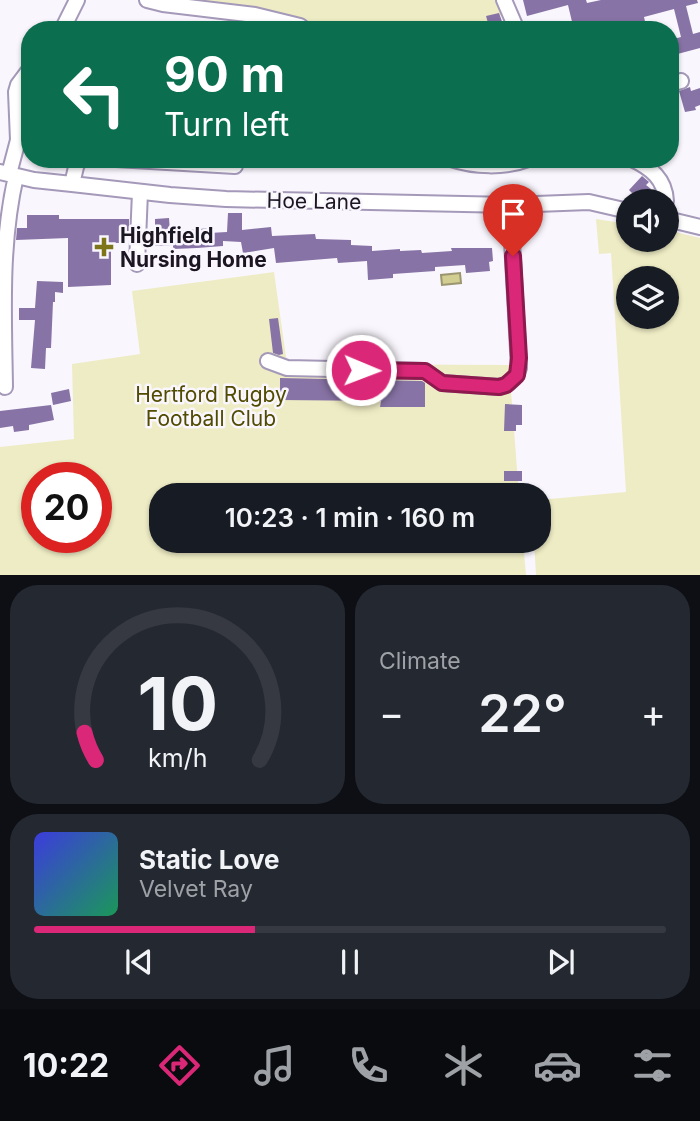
<!DOCTYPE html>
<meta charset="utf-8">
<style>
:root{--surface:#171b24;--page:#242831;--text:#f1f3f6;--muted:#9ea1a6;--line:#363941;--accent:#db2777}
body{margin:0;font-family:Inter,sans-serif;background:var(--page);color:var(--text);height:100vh;display:flex;flex-direction:column;font-size:26px;white-space:nowrap}
*{box-sizing:border-box;margin:0}
p{font-size:23px;color:var(--muted)}
.icon{flex:none;width:38px;height:38px;fill:none;stroke:currentColor;stroke-width:2;stroke-linecap:round;stroke-linejoin:round}
.map{position:relative;height:575px;overflow:hidden}
.details{display:flex;flex-direction:column;gap:10px;padding:10px;background:#0d0f14;flex:1}
.details>*{flex:none}
.hud{position:absolute;left:21px;top:21px;width:658px;height:147px;border-radius:28px;box-shadow:0 2px 5px #0004;background:#0b6e4f;color:#fff;overflow:hidden}
.fabs{position:absolute;left:616px;top:189px;display:grid;gap:14px}
.fabs a{display:grid;place-items:center;width:63px;height:63px;border-radius:50%;background:var(--surface);box-shadow:0 2px 5px #0004;font-size:35px}
.speed{position:absolute;left:21px;top:462px;display:flex;gap:14px;font-size:35px;font-weight:700;text-align:center}
.speed>*{display:grid;place-content:center;width:91px;height:91px;border-radius:50%;background:var(--surface);box-shadow:0 2px 5px #0004;line-height:1}
.speed .limit{border:10px solid #d22;background:#fff;color:#111}
.pin{position:absolute;display:grid;place-items:center;width:60px;height:60px;color:#fff;margin:-72px -30px;border-radius:50% 50% 50% 0;rotate:-45deg;box-shadow:0 0 7px #0007}
.pin .icon{rotate:45deg}
.me{position:absolute;width:77px;margin:-38px;rotate:91deg;stroke-linejoin:round;filter:drop-shadow(0 0 5px #0008)}
.turn{display:flex;align-items:center;gap:24px;height:147px;padding:0 28px;font-size:32px}
.turn .icon{width:91px;height:91px;stroke-width:2.5}
.turn b{display:block;font-size:49px;line-height:60px}
.big{font-size:52px;font-weight:600;line-height:1.1}
.details .card{flex:1;display:flex;flex-direction:column;justify-content:center;gap:10px;min-width:0;padding:0 24px;border-radius:28px;background:var(--page)}
.details .dial{align-items:center;gap:0}
.dial svg{height:182px;overflow:visible;fill:none;stroke:var(--line);stroke-width:7;stroke-linecap:round;text-anchor:middle}
.dial text{fill:var(--text);stroke:none}
.song{display:flex;align-items:center;gap:21px}
.cover{width:84px;height:84px;border-radius:10px;background:linear-gradient(135deg,hsl(240 70% 55%),hsl(150 70% 35%))}
.played{height:7px;border-radius:4px;background:linear-gradient(90deg,var(--accent) 35%,var(--line) 35%)}
.keys{display:flex;justify-content:space-around;direction:ltr}
.heat{display:flex;justify-content:space-between;align-items:center;font-size:38px;direction:ltr}
.details .tiles{flex:1;display:grid;gap:10px;grid-template-columns:1fr 1fr}
.card:last-child{grid-column:span 2}
.trip{position:absolute;left:149px;top:483px;width:402px;height:70px;border-radius:28px;background:var(--surface);box-shadow:0 2px 5px #0004;font-weight:600;line-height:70px;text-align:center}
.tab-bar{display:flex;height:112px;justify-content:space-around;align-items:center;background:#090b0e;color:var(--muted)}
.tab-bar .icon{width:49px;height:49px}
.tab-bar .current{color:var(--accent)}
.tab-bar b{font-size:32px;color:var(--text)}
.map>svg:first-child{display:block}
</style>
<div class="map">
<svg width="700" height="575" viewBox="0 0 700 575">
<rect width="100%" height="100%" fill="#f9f6fd"/>
<path fill="#eeecc4" fill-rule="evenodd" d="M159 0H507L509 13 495 17 498 30H316L286 15Z
M596 219 628 224V240H667V230L700 238V575H536L534 541H539V500L626 492 611 253 599 254ZM667 278V317H628V278Z
M274 272 287 364 509 365 519 495H161V541H523L526 575H0V447L74 439 72 364 140 354 132 291ZM37 478H96V537H37Z"/>
<path fill="#d2cd91" stroke="#9b9670" stroke-width="2" d="M460 273 461 283 442 285 441 275Z"/>
<path fill="#8773a5" d="M523 0H586L587 3 601 0H697L698 3 686 6 693 34 700 32V48L670 56V40L681 37 674 9 644 17 647 30H574L568 5 527 16Z
M499 13 505 30H490L486 16Z
M690 87 691 91 700 88V105L695 107 696 110 685 112 679 91Z
M642 176 649 182 646 185 651 189 644 197 639 193 636 197 629 190Z
M228 213H242V230L271 227 272 236 315 234 316 239 351 240V245L372 246V251L400 249V251L421 250 422 253 452 251 451 248H492L493 261 489 262 490 271 466 273 465 265 435 267V271L393 274V278L368 280 367 261 338 263 337 258 276 263 274 248 243 253 241 242 223 241V246L197 248 173 249V245L150 246 149 230H155V219L169 218 170 232 209 228V233L227 232Z
M27 215H59V219H129V234H121V243H111V285L68 287V238L16 240 17 228H27Z
M37 281 63 282V293L55 292V302H53L51 348H46L45 369 31 368 35 320H19V308H35Z
M278 318 283 354 279 355 273 353 269 319Z
M280 378 422 381 425 383V407H380L381 401 280 400Z
M69 389 71 401 53 405 51 393Z
M505 404 522 405V425H516V431H504Z
M51 405 54 420 29 425V430L14 432 13 426 0 428V411Z
M504 471H522V481H504Z"/>
<g fill="none" stroke-linecap="round" stroke-linejoin="round">
<g stroke="#a599b9" stroke-width="18">
<path id="minor" d="M147 0 163 4 255 15 300 26 305 30
M504 0 517 30
M62 30 77 0
M529 30H537
M670 84 681 81
M116 159 235 166V159
M451 159C474 167 505 168 528 159
M632 159C651 168 665 179 666 201
M0 172 34 180 72 184 170 195 226 199 510 205 589 202 628 211
M9 174 18 140 16 92 18 85 30 69
M72 184 77 163 83 159
M667 219 700 227
M137 264 140 192
M268 361 287 368 425 371 442 383 500 387C510 384 516 379 519 368L510 205
M5 387C4 317 0 245 16 176"/>
</g>
<use href="#minor" stroke="#fff" stroke-width="14"/>
</g>
<g fill="none" stroke-linecap="round" stroke-linejoin="round">
<g stroke="#8e194d" stroke-width="18">
<path id="route" d="M361 370 425 371 442 383 499 387 506 385 517 375 519 358 513 256"/>
</g>
<use href="#route" stroke="#db2777" stroke-width="12"/>
</g>
<path fill="#7d7518" stroke="#f9f6fd" stroke-width="2.5" d="M100.5 236.5h7v7h7v7h-7v7h-7v-7h-7v-7h7z"/>
<g text-anchor="middle" dominant-baseline="central" stroke-width="5" stroke-linejoin="round" paint-order="stroke">
<g font-size="21" fill="#1b1622" stroke="#f9f6fd">
<text transform="translate(314 201) rotate(1)">Hoe Lane</text>
</g>
<g font-size="21" font-weight="bold" fill="#1b1622" stroke="#f9f6fd" text-anchor="start">
<text x="120" y="235">Highfield<tspan x="120" dy="24">Nursing Home</tspan></text>
</g>
<g font-size="21" fill="#514b00" stroke="#f9f6fd">
<text x="211" y="394">Hertford Rugby<tspan x="211" dy="24">Football Club</tspan></text>
</g>
</g>
</svg>
<div class="fabs">
<a><svg class="icon" aria-label="sound" viewBox="0 0 24 24"><path d="M4 9h4l5-4v14l-5-4H4zM17 9q2 3 0 6"/></svg></a>
<a><svg class="icon" aria-label="layers" viewBox="0 0 24 24"><path d="M12 4l9 5-9 5-9-5zM3 14l9 5 9-5"/></svg></a>
</div>
<div class="speed"><div class="limit">20</div></div>
<div class="pin" style="left:513px;top:256px;background:#d93025"><svg class="icon" aria-label="arrive" viewBox="0 0 24 24"><path d="M6 21V4h12l-3 4 3 4H6"/></svg></div>
<svg class="me" style="left:361px;top:370px" viewBox="-20 -20 40 40"><circle r="17" fill="#db2777" stroke="#fff" stroke-width="3"/><path d="M0-11L8 9 0 5-8 9z" fill="#fff"/></svg>
<div class="trip">10:23 · 1 min · 160 m</div>
<div class="hud">
<div class="turn"><svg class="icon" aria-label="left" viewBox="0 0 24 24"><path d="M17 20v-9H6M10 6l-5 5 5 5"/></svg><div><b>90 m</b>Turn left</div></div>
</div>
</div>
<section class="details">
<div class="tiles">
<div class="card dial"><svg viewBox="0 0 100 80">
<path d="M14 69A42 42 0 1 1 86 69"/>
<path d="M14 69A42 42 0 0 1 9 57" stroke="#db2777"/>
<text x="50" y="56" font-size="32" font-weight="700">10</text>
<text x="50" y="72" font-size="11">km/h</text>
</svg></div>
<div class="card"><p>Climate</p>
<div class="heat"><a>−</a><b class="big">22°</b><a>+</a></div>
</div>
<div class="card">
<div class="song"><i class="cover"></i><div><b>Static Love</b><p>Velvet Ray</p></div></div>
<div class="played"></div>
<div class="keys"><svg class="icon" aria-label="previous" viewBox="0 0 24 24"><path d="M18 5L8 12l10 7zM5 5v14"/></svg><svg class="icon" aria-label="pause" viewBox="0 0 24 24"><path d="M8 5v14M16 5v14"/></svg><svg class="icon" aria-label="next" viewBox="0 0 24 24"><path d="M6 5l10 7-10 7zM19 5v14"/></svg></div>
</div>
</div>
</section>
<nav class="tab-bar">
<b>10:22</b>
<svg class="icon current" aria-label="directions" viewBox="0 0 24 24"><path d="M12 3l9 9-9 9-9-9zM9 14v-3h6M13 9l2 2-2 2"/></svg>
<svg class="icon" aria-label="music" viewBox="0 0 24 24"><path d="M9 18V5l10-2v13"/><circle cx="6" cy="18" r="3"/><circle cx="16" cy="16" r="3"/></svg>
<svg class="icon" aria-label="phone" viewBox="0 0 24 24"><path d="M5 4h4l2 5-3 2q2 4 5 5l2-3 5 2v4C11 20 4 13 5 4z"/></svg>
<svg class="icon" aria-label="climate" viewBox="0 0 24 24"><path d="M12 3v18M4 7l16 10M4 17L20 7"/></svg>
<svg class="icon" aria-label="car" viewBox="0 0 24 24"><path d="M5 17H2v-5l4-1 3-4h7l3 4 3 1v5h-3M9 17h6M6 11h13"/><circle cx="7" cy="17" r="2"/><circle cx="17" cy="17" r="2"/></svg>
<svg class="icon" aria-label="filters" viewBox="0 0 24 24"><path d="M4 7h16M4 17h16"/><circle cx="9" cy="7" r="2"/><circle cx="15" cy="17" r="2"/></svg>
</nav>
